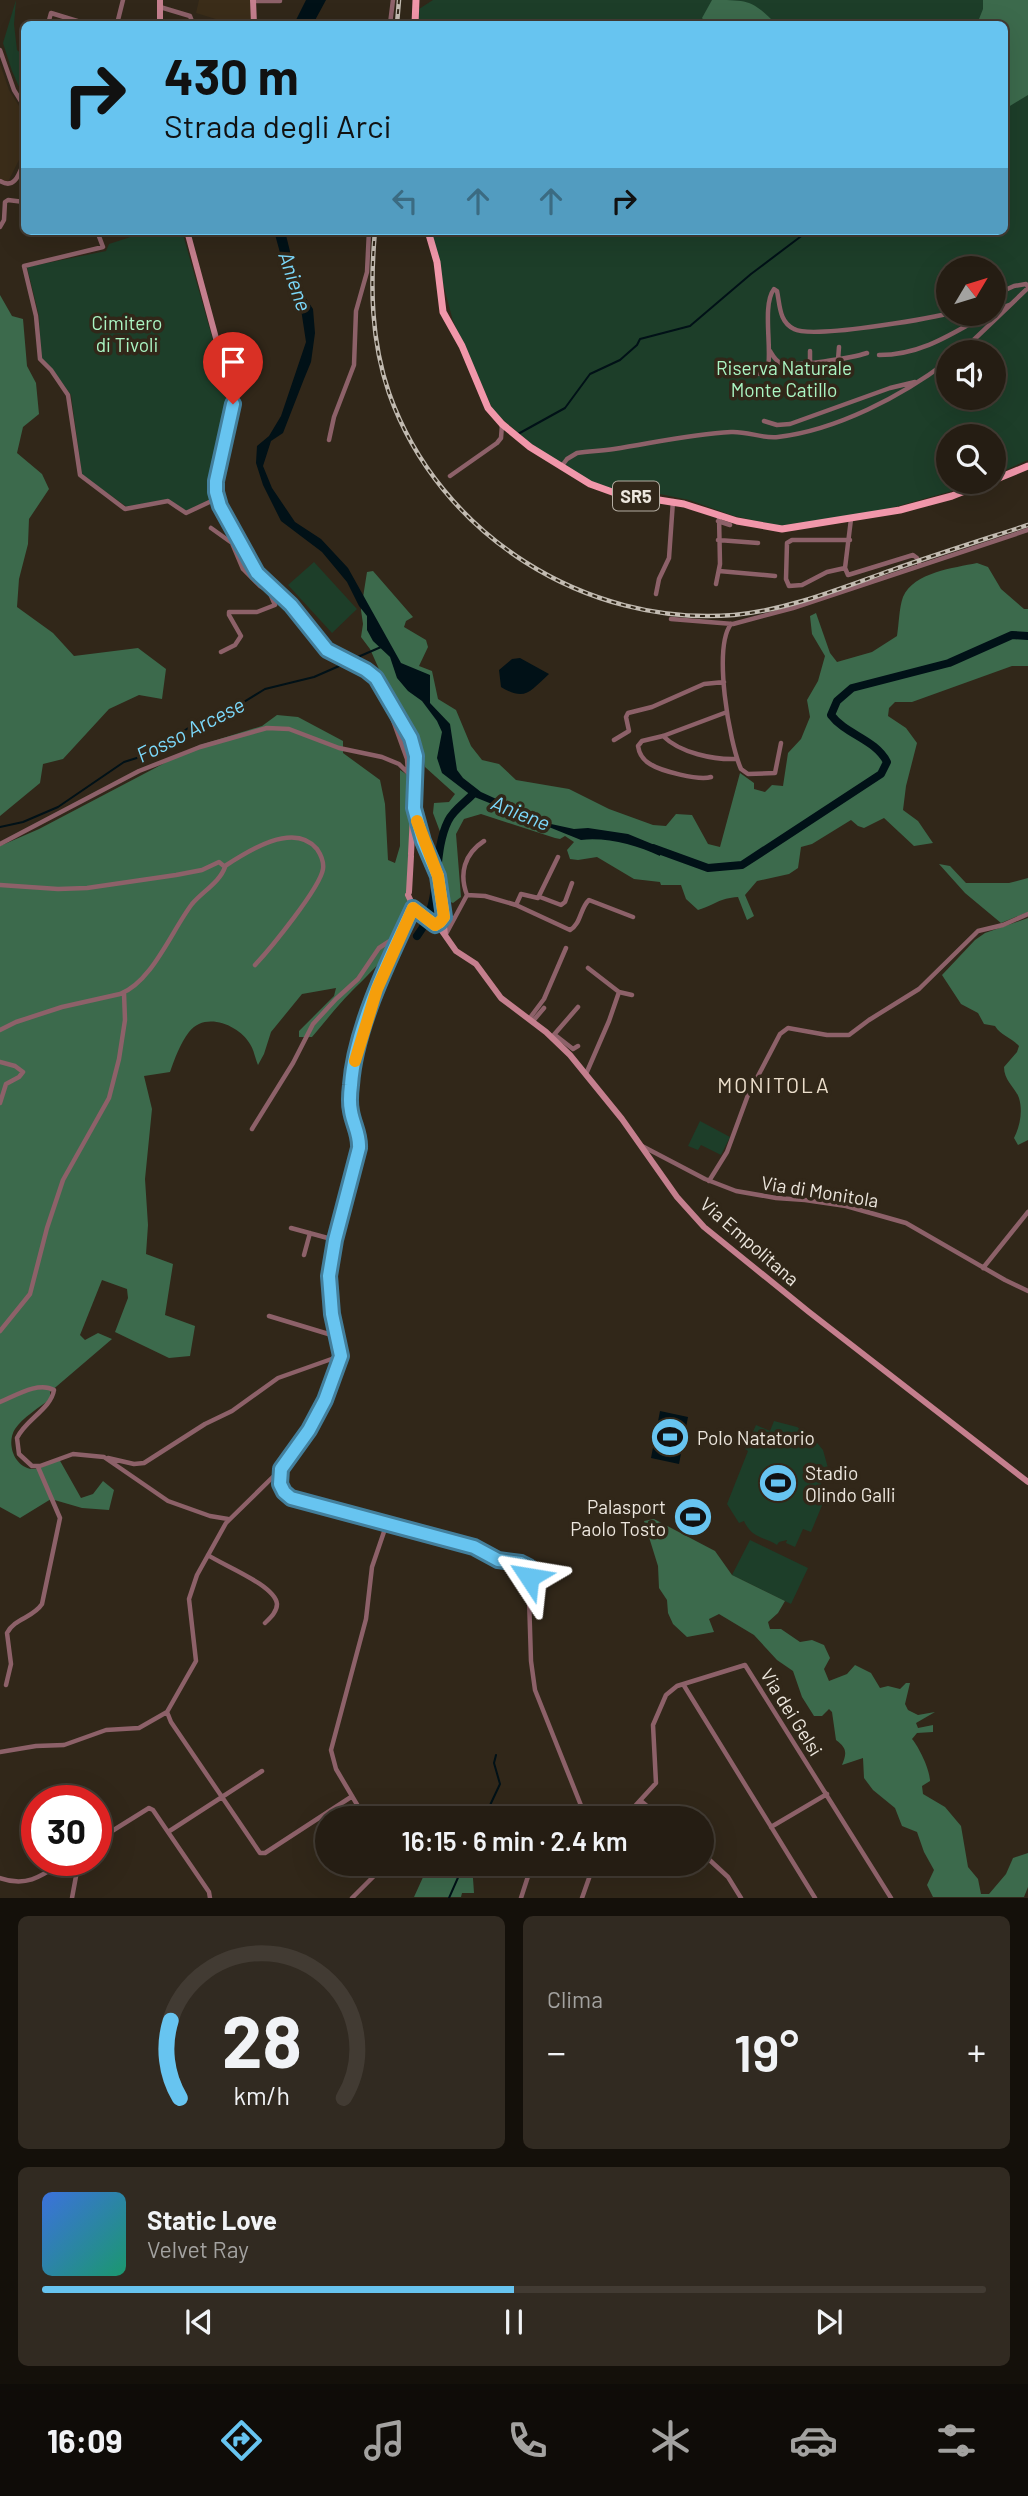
<!DOCTYPE html>
<html lang="it">
<meta charset="utf-8">
<style>
:root{--surface:#251d13;--page:#312a21;--text:#f1f3f6;--muted:#a3a2a0;--line:#423b33;--accent:#67c4f0}
body{margin:0;font-family:Barlow,sans-serif;background:var(--page);color:var(--text);height:100vh;display:flex;flex-direction:column;font-size:26px;white-space:nowrap}
*{box-sizing:border-box;margin:0}
p{font-size:23px;color:var(--muted)}
.icon{flex:none;width:38px;height:38px;fill:none;stroke:currentColor;stroke-width:2;stroke-linecap:round;stroke-linejoin:round}
.map{position:relative;height:1898px;overflow:hidden}
.side{display:flex;flex-direction:column;gap:18px;padding:18px;background:#14100a;flex:1}
.side>*{flex:none}
.top-card{position:absolute;left:21px;top:21px;width:987px;height:214px;border-radius:10px;box-shadow:0 7px 28px #0002,0 0 0 2px var(--line);background:#67c4f0;color:#111;overflow:hidden}
.needle{width:46px;rotate:52deg}
.buttons{position:absolute;left:936px;top:256px;display:grid;gap:14px}
.buttons a{display:grid;place-items:center;width:70px;height:70px;border-radius:50%;background:var(--surface);box-shadow:0 7px 28px #0002,0 0 0 2px var(--line);font-size:35px}
.speed{position:absolute;left:21px;top:1785px;display:flex;gap:14px;font-size:35px;font-weight:700;text-align:center}
.speed>*{display:grid;place-content:center;width:91px;height:91px;border-radius:50%;background:var(--surface);box-shadow:0 7px 28px #0002,0 0 0 2px var(--line);line-height:1}
.speed .limit{border:10px solid #d22;background:#fff;color:#111}
.pin{position:absolute;display:grid;place-items:center;width:60px;height:60px;color:#fff;margin:-72px -30px;border-radius:50% 50% 50% 0;rotate:-45deg;box-shadow:0 0 7px #0007}
.pin .icon{rotate:45deg}
.me{position:absolute;width:77px;margin:-38px;rotate:303deg;stroke-linejoin:round;filter:drop-shadow(0 0 5px #0008)}
.turn{display:flex;align-items:center;gap:24px;height:147px;padding:0 28px;font-size:32px}
.turn .icon{width:91px;height:91px;stroke-width:2.5}
.turn b{display:block;font-size:49px;line-height:60px}
.lanes{display:flex;align-items:center;height:66px;padding:0 28px;background:#0003;justify-content:center;gap:35px;direction:ltr}
.lanes .off{opacity:.35}
.big{font-size:52px;font-weight:600;line-height:1.1}
.side .widget{flex:1;display:flex;flex-direction:column;justify-content:center;gap:10px;min-width:0;padding:0 24px;border-radius:10px;background:var(--page)}
.side .dial{align-items:center;gap:0}
.dial svg{height:182px;overflow:visible;fill:none;stroke:var(--line);stroke-width:7;stroke-linecap:round;text-anchor:middle}
.dial text{fill:var(--text);stroke:none}
.song{display:flex;align-items:center;gap:21px}
.cover{width:84px;height:84px;border-radius:10px;background:linear-gradient(135deg,hsl(220 70% 55%),hsl(160 70% 35%))}
.played{height:7px;border-radius:4px;background:linear-gradient(90deg,var(--accent) 50%,var(--line) 50%)}
.keys{display:flex;justify-content:space-around;direction:ltr}
.heat{display:flex;justify-content:space-between;align-items:center;font-size:38px;direction:ltr}
.side .tiles{flex:1;display:grid;gap:18px;grid-template-columns:1fr 1fr}
.widget:last-child{grid-column:span 2}
.trip{position:absolute;left:315px;top:1806px;width:399px;height:70px;border-radius:35px;background:var(--surface);box-shadow:0 7px 28px #0002,0 0 0 2px var(--line);font-weight:600;line-height:70px;text-align:center}
.tabs{display:flex;height:112px;justify-content:space-around;align-items:center;background:#0f0c08;color:var(--muted)}
.tabs .icon{width:49px;height:49px}
.tabs .selected{color:var(--accent)}
.tabs b{font-size:32px;color:var(--text)}
.map>svg:first-child{display:block}
</style>
<div class="map">
<svg width="1028" height="1898" viewBox="0 0 1028 1898">
<rect width="100%" height="100%" fill="#312719"/>
<path fill="#3b2d19" d="M199 0H250L252 24H232L196 13Z
M0 64 9 90 24 114V150L8 182 0 179Z"/>
<path fill="#1d3e29" fill-rule="evenodd" d="M16 0 14 24 17 50 24 56V98L12 71 3 43Z
M433 0H1028V460L994 475V436H948V481H979L963 488 884 510 780 526 734 516 689 500 650 492 608 489 580 476 542 453 494 412 453 321 429 231H1004V24H419V9ZM948 268H994V313H948ZM948 352H994V397H948Z
M149 231H182L228 393C230 429 210 463 211 499L184 512 168 499 127 507 82 475 71 395 52 369 41 359 39 316 27 267 106 251 109 244Z
M314 562 357 609 332 633 288 585Z
M700 1121 730 1137 721 1155 701 1145 698 1150 688 1146Z
M774 1421 797 1427 813 1438 823 1450 828 1468 815 1497 823 1503 811 1532 803 1529 795 1547 786 1543 787 1540 779 1542 777 1545C766 1537 752 1539 744 1521L739 1523 727 1504 748 1451 745 1449 756 1425 770 1431Z
M750 1540 808 1568 791 1604 732 1575Z"/>
<path fill="#3c6a4c" d="M712 0C749 0 752 0 776 24H707L702 18Z
M983 0H1028V95L1005 109 1004 24H977L983 9Z
M0 295 12 316 23 319 27 366 36 383 39 414 23 427 17 453 42 474 49 489 29 519 28 544 19 579 17 607 53 633 74 656 138 648 166 669 162 699 139 695 109 709 63 759 43 764 40 783 0 816Z
M977 563 988 567 1001 589 1024 609H1028V666H1012L912 702H895L889 708 888 716 906 728 917 743 906 786 903 810 918 821 933 843 914 846 884 818 864 828 858 826 851 820 812 844 801 847 798 868 789 874 757 881 745 895 754 916 747 920 738 897C719 898 715 905 698 910L686 899 681 885H661L660 882 634 879 597 857 578 860 570 859 567 850 574 842 565 836 560 839 555 838 481 814 464 819 456 834 461 897 453 903 448 901 440 864 442 837 433 813 434 803 449 802 455 794 425 767 421 744 408 725 383 678 370 649 361 637 363 624 361 610 367 572 373 571 413 617 406 621 404 627 426 640 428 647 419 666 432 671 438 699 456 710 471 746 482 760 499 764 516 780 569 789 609 809 653 825 666 826 676 814 692 815 708 844 720 847 740 773 754 783V789L765 792 772 785 783 786 788 753 801 739 810 717 807 700 818 681 825 656 812 634 810 616 816 613 830 653 837 662 872 652 897 636C899 624 899 608 903 597 914 572 954 568 977 563Z
M277 715 298 717 343 741V753L380 780 385 804 388 860 395 863 400 846V770L412 778 407 897C412 936 376 967 351 992 337 1006 325 1022 312 1037H299V1031L334 996 336 988 302 994 271 1032 264 1054 258 1065C255 1058 254 1050 250 1044 239 1025 205 1011 189 1032 180 1044 175 1058 170 1072L144 1076 152 1109 145 1179 148 1225 146 1254 173 1264 165 1315 195 1326 190 1356 169 1358 115 1332 128 1298 127 1289 102 1280 80 1335 85 1340 98 1333 112 1339 50 1392V1399C40 1407 22 1418 15 1429 6 1443 14 1467 32 1469 41 1469 51 1463 59 1459L81 1498 93 1494 103 1481 114 1490 109 1510 82 1508 51 1499 20 1518 0 1507V846L39 829 197 746 262 726Z
M939 864 950 866 966 883H1009L1028 878V912L1001 923 965 893Z
M1028 918V1140L1018 1145 1014 1138C1020 1126 1023 1112 1019 1098 1015 1087 1004 1081 1004 1067L1017 1052 1019 1046C1011 1037 1001 1036 995 1026L984 1024 978 1013 961 1004 942 975 975 940 985 933Z
M654 1519 715 1551 732 1575 785 1601 778 1613 768 1622 770 1629H781L800 1642 812 1640 824 1645 830 1658 824 1669 829 1681 847 1674 855 1665 871 1673 880 1688 888 1686 900 1689 906 1683H910L905 1704 908 1710 918 1715 935 1712 916 1723 918 1728 933 1725V1732L917 1733 912 1739C919 1747 930 1770 930 1781L922 1786 923 1794 945 1807 961 1826 968 1867 978 1879 981 1894H989L1006 1874 1013 1858 1028 1853V1887L1024 1897H933L927 1885 934 1870 924 1852 917 1832 902 1826 895 1808 873 1790 864 1778 863 1758 842 1765C847 1753 847 1748 836 1740L832 1712 829 1709 822 1716H814L802 1697 793 1671 777 1660 754 1635 719 1614 709 1619 714 1632 687 1637 673 1624 668 1613 667 1600 659 1588 658 1566 644 1521Z
M429 1864H472L474 1893H462L461 1897H414Z"/>
<path fill="#011117" d="M306 0H326L313 24H294Z
M274 231H285L299 288 313 309 315 333 311 362 304 379 283 433 271 441 263 466 272 488 295 522 321 539 348 568 401 663 430 675V703L450 724 457 770 463 778 481 792 551 824 574 829 588 828 628 834 662 848 660 856C636 845 607 837 581 840L472 796 442 773 437 758 442 732 437 721 422 701 408 691 397 678 390 657 373 641 367 630V616L359 606 347 582 322 552 281 521 263 485 256 463 257 446 269 436 281 416 306 342 301 309 291 292Z
M520 658 549 674C530 691 526 702 501 687L499 670 512 659Z
M660 1411 688 1417 679 1464 651 1458Z"/>
<g fill="none" stroke-linecap="round" stroke-linejoin="round">
<path stroke="#011117" stroke-width="2" d="M518 434 565 408 590 374 620 360 637 345 640 339 690 326 751 274 808 231
M351 660 381 647
M0 827 23 822 58 807 124 762 143 756 159 747 196 723 226 713 265 689 314 677 346 663
M484 1818 500 1784 494 1763 496 1755
M449 1898 464 1864"/>
<path stroke="#011117" stroke-width="8" d="M653 848 708 868 742 865 881 774 887 762C875 739 846 735 831 715L837 701 852 688 949 663 1012 635 1028 636
M417 936C444 901 431 856 448 821 453 810 466 802 474 793"/>
<path stroke="#8d6169" stroke-width="4.5" d="M253 1H280
M160 7 190 16 193 24
M48 24 51 13 87 24
M117 24 123 0
M390 24 393 0
M0 50 14 90 24 106
M0 181C15 190 19 174 24 162
M0 227 4 220 5 202 8 200 24 202
M97 231 103 247 24 266 36 316 40 359 51 370 68 395 80 475 125 509 168 501 186 513 218 498
M994 295 1014 286 1026 284 1028 287
M994 311 1009 305
M770 351C773 356 775 361 781 363 796 367 852 358 867 353
M961 352 1028 288
M879 355C922 355 953 333 989 313
M838 360 839 347
M810 362V351
M723 368 761 374 768 368C772 347 762 305 774 289L777 291C780 305 779 322 794 329 812 339 926 319 951 313
M764 421 777 425 790 424 890 388 915 382
M329 440 334 417 354 365 356 311 367 272 369 231
M561 467 567 459 577 453C589 451 601 451 614 449 653 443 691 434 731 432 747 431 763 439 778 437 837 430 902 396 948 361
M450 476 497 443 501 438 502 425
M851 519 845 568 848 575 913 555 917 558 920 566
M718 521 730 525
M211 528 232 543 243 569 260 586 269 591
M718 540 758 543
M845 568 827 572 802 585 789 586 786 579 787 543 792 540H850
M719 571 775 576
M716 584 720 564 719 516
M656 594 659 579 669 558 673 501
M671 619 733 624 793 608 1028 530
M731 624C713 648 729 742 741 769L748 774 775 773 781 743
M221 652 235 645 241 636 229 615V612H257L275 605 266 584
M663 736C680 753 714 760 737 759
M614 740 629 731 626 717 628 713 652 707 704 684 724 682
M711 777C699 781 661 771 650 764 643 760 639 753 638 746L642 741 663 736 727 712
M0 844 139 771 200 747 267 728 289 729 339 748 382 757 399 764 408 773 407 759 390 712 391 706
M225 866C248 851 294 821 317 849 321 855 324 862 323 869 320 888 270 949 255 965
M0 885 58 889 87 888 176 875 202 870 219 862 225 867C220 882 202 892 192 904 172 930 152 982 120 994L62 1007 16 1022 0 1030
M467 895C459 874 464 854 484 841
M540 897 561 905 565 902 572 883
M516 905 570 930C581 924 580 908 589 900L633 917
M413 908C387 964 350 1035 350 1098 350 1115 359 1129 359 1146L333 1251 329 1276 332 1314 340 1357 325 1400 279 1474 284 1492 298 1500 469 1545 498 1560 521 1563 528 1566 531 1661 535 1690 586 1818
M446 934 467 895 485 896 516 905 521 894 538 898 558 857
M588 968 619 992 632 995
M529 1019 544 999 566 948
M533 1021 544 1008
M555 1035 573 1049 578 1046
M552 1037 578 1007
M0 1062 15 1066 23 1072 19 1077 6 1084 0 1103
M586 1074 609 1021 619 992
M252 1129 293 1063 313 1024 336 999 358 979 379 948 399 935
M642 1146 705 1179 736 1191 776 1198 805 1200 846 1206 906 1223 1005 1280 1028 1291
M709 1181 727 1152 748 1095 780 1034 788 1028 827 1035H849L869 1020 919 989 978 931 1003 925 1028 914
M291 1228 335 1240
M304 1255 310 1233
M983 1268 1028 1212
M269 1316 335 1336
M0 1331 30 1294 47 1228 63 1180 109 1098 119 1059 125 1020 124 993
M0 1402C15 1396 38 1381 54 1390 51 1409 25 1420 17 1438L19 1454 32 1466H40L73 1454 104 1457 168 1501 210 1516 228 1519
M108 1458 134 1464 144 1463 205 1424 232 1411 278 1378 340 1356
M208 1555C222 1565 275 1585 277 1604 277 1612 270 1618 265 1623
M683 1684 815 1898
M6 1685 11 1664 7 1633C15 1618 33 1618 42 1604L60 1518 38 1467
M0 1752 36 1746 64 1745 106 1730 139 1728 167 1712
M262 1771 222 1797 260 1853H265L351 1797
M641 1801 661 1818
M365 1818 336 1769 331 1750 366 1619 372 1567 387 1523
M624 1818 656 1783 653 1725 666 1695 677 1686 745 1665 891 1898
M771 1827 827 1794
M168 1832 209 1892 210 1898
M96 1841 149 1808 153 1810 168 1832 222 1797 171 1722 167 1712 196 1661 189 1599 197 1575 226 1523 280 1470
M702 1853 728 1877 741 1898
M0 1878C28 1888 43 1875 66 1860
M72 1898 79 1860
M352 1898 374 1876 380 1864
M521 1898 532 1864
M582 1898 594 1864"/>
<path stroke="#c57f8e" stroke-width="6" d="M253 0 254 24
M160 24V0
M187 231 233 401 217 481 219 503 257 573 293 607 327 650 375 676 411 738 416 756 411 854
M416 815 439 879 445 935
M409 892 411 856
M408 895 415 910 442 931 456 951 476 964 501 998 546 1032 570 1055 622 1119 677 1197 704 1227 809 1312 1028 1482"/>
<path stroke="#f197aa" stroke-width="7" d="M415 24 416 0
M428 231 437 262 443 312 462 346 488 408 502 424 530 447 590 484 615 493 684 504 737 521 782 529 900 510 952 496 990 481
M994 480 1028 466"/>
<g stroke="#c2bbb1" stroke-width="4.5">
<path id="rail" d="M397 24 399 0
M375 231C370 286 371 341 389 393 439 535 586 627 734 615 788 610 841 588 892 570 937 554 982 540 1028 525"/>
</g>
<use href="#rail" stroke="#312719" stroke-width="2" stroke-dasharray="5" stroke-linecap="butt"/>
</g>
<g fill="none" stroke-linecap="round" stroke-linejoin="round">
<g stroke="#437f9c" stroke-width="18">
<path id="route" d="M233 404 216 481V492L220 506 257 573 291 605 327 650 366 670 376 678 411 738 416 756 414 808 423 841 438 876 444 917 440 922 435 925 413 908C389 959 355 1028 351 1085 350 1093 349 1102 351 1111 353 1124 360 1134 359 1148L335 1240 329 1276 332 1314 341 1356 325 1400 309 1430 281 1469 280 1484 284 1492 291 1498 474 1547 498 1560 521 1563 529 1567V1577"/>
</g>
<use href="#route" stroke="#67c4f0" stroke-width="12"/>
<path stroke="#f59e0b" stroke-width="12" d="M355 1061 377 989 413 908 435 925 440 922 444 917 438 876 417 821"/>
</g>
<defs>
<g id="stadium-disc" transform="scale(2.0125)"><circle r="9.5" fill="#67c4f0" stroke="#312719"/><path d="M0-5a6.5 5 0 1 0 0 10a6.5 5 0 1 0 0-10ZM-3.5-1.8h7v3.6h-7Z" fill="#111"/></g>
</defs>
<g fill-rule="evenodd">
<use href="#stadium-disc" x="670" y="1437"/>
<use href="#stadium-disc" x="778" y="1483"/>
<use href="#stadium-disc" x="693" y="1517"/>
</g>
<g text-anchor="middle" dominant-baseline="central" stroke-width="7" stroke-linejoin="round" paint-order="stroke">
<rect fill="#312719" stroke="#b4ada2" stroke-width="2" x="613" y="481.5" width="46" height="29" rx="5"/>
<g font-size="18" font-weight="bold" fill="#ece6dd">
<text x="636" y="496">SR5</text>
</g>
<g font-size="19" fill="#abf5c3" stroke="#312719">
<text x="127" y="322">Cimitero<tspan x="127" dy="22">di Tivoli</tspan></text>
<text x="784" y="367">Riserva Naturale<tspan x="784" dy="22">Monte Catillo</tspan></text>
</g>
<g font-size="19" fill="#ece6dd" stroke="#312719">
<text transform="translate(820 1191) rotate(9)">Via di Monitola</text>
<text transform="translate(750 1241) rotate(41)">Via Empolitana</text>
<text transform="translate(792 1712) rotate(58)">Via dei Gelsi</text>
</g>
<g font-size="19" fill="#ece6dd" stroke="#312719" text-anchor="start">
<text x="697" y="1437">Polo Natatorio</text>
<text x="805" y="1472">Stadio<tspan x="805" dy="22">Olindo Galli</tspan></text>
<text x="666" y="1506" text-anchor="end">Palasport<tspan x="666" dy="22">Paolo Tosto</tspan></text>
</g>
<g font-size="21" font-style="italic" fill="#7cd9fb" stroke="#312719">
<text transform="translate(296 281) rotate(71)">Aniene</text>
<text transform="translate(190 729) rotate(-27)">Fosso Arcese</text>
<text transform="translate(521 812) rotate(22)">Aniene</text>
</g>
<g font-size="21" letter-spacing="2" fill="#ecdfcc" stroke="#312719">
<text x="774" y="1084">MONITOLA</text>
</g>
</g>
</svg>
<div class="buttons">
<a><svg class="needle" viewBox="-14 -14 28 28"><path d="M0-13l5 13h-10z" fill="#e53935"/><path d="M0 13l5-13h-10z" fill="#a3a2a0"/></svg></a>
<a><svg class="icon" aria-label="sound" viewBox="0 0 24 24"><path d="M4 9h4l5-4v14l-5-4H4zM17 9q2 3 0 6"/></svg></a>
<a><svg class="icon" aria-label="search" viewBox="0 0 24 24"><circle cx="10" cy="10" r="6"/><path d="M15 15l6 6"/></svg></a>
</div>
<div class="speed"><div class="limit">30</div></div>
<div class="pin" style="left:233px;top:404px;background:#d93025"><svg class="icon" aria-label="arrive" viewBox="0 0 24 24"><path d="M6 21V4h12l-3 4 3 4H6"/></svg></div>
<svg class="me" style="left:529px;top:1577px" viewBox="-20 -20 40 40"><path d="M0-17L14 15 0 8-14 15z" fill="#67c4f0" stroke="#fff" stroke-width="4"/></svg>
<div class="trip">16:15 · 6 min · 2.4 km</div>
<div class="top-card">
<div class="turn"><svg class="icon" aria-label="right" viewBox="0 0 24 24"><path d="M7 20v-9h11M14 6l5 5-5 5"/></svg><div><b>430 m</b>Strada degli Arci</div></div>
<div class="lanes"><svg class="icon off" aria-label="left" viewBox="0 0 24 24"><path d="M17 20v-9H6M10 6l-5 5 5 5"/></svg><svg class="icon off" aria-label="ahead" viewBox="0 0 24 24"><path d="M12 20V5M6 11l6-6 6 6"/></svg><svg class="icon off" aria-label="ahead" viewBox="0 0 24 24"><path d="M12 20V5M6 11l6-6 6 6"/></svg><svg class="icon" aria-label="right" viewBox="0 0 24 24"><path d="M7 20v-9h11M14 6l5 5-5 5"/></svg></div>
</div>
</div>
<section class="side">
<div class="tiles">
<div class="widget dial"><svg viewBox="0 0 100 80">
<path d="M14 69A42 42 0 1 1 86 69"/>
<path d="M14 69A42 42 0 0 1 10 35" stroke="#67c4f0"/>
<text x="50" y="56" font-size="32" font-weight="700">28</text>
<text x="50" y="72" font-size="11">km/h</text>
</svg></div>
<div class="widget"><p>Clima</p>
<div class="heat"><a>−</a><b class="big">19°</b><a>+</a></div>
</div>
<div class="widget">
<div class="song"><i class="cover"></i><div><b>Static Love</b><p>Velvet Ray</p></div></div>
<div class="played"></div>
<div class="keys"><svg class="icon" aria-label="previous" viewBox="0 0 24 24"><path d="M18 5L8 12l10 7zM5 5v14"/></svg><svg class="icon" aria-label="pause" viewBox="0 0 24 24"><path d="M8 5v14M16 5v14"/></svg><svg class="icon" aria-label="next" viewBox="0 0 24 24"><path d="M6 5l10 7-10 7zM19 5v14"/></svg></div>
</div>
</div>
</section>
<nav class="tabs">
<b>16:09</b>
<svg class="icon selected" aria-label="directions" viewBox="0 0 24 24"><path d="M12 3l9 9-9 9-9-9zM9 14v-3h6M13 9l2 2-2 2"/></svg>
<svg class="icon" aria-label="music" viewBox="0 0 24 24"><path d="M9 18V5l10-2v13"/><circle cx="6" cy="18" r="3"/><circle cx="16" cy="16" r="3"/></svg>
<svg class="icon" aria-label="phone" viewBox="0 0 24 24"><path d="M5 4h4l2 5-3 2q2 4 5 5l2-3 5 2v4C11 20 4 13 5 4z"/></svg>
<svg class="icon" aria-label="climate" viewBox="0 0 24 24"><path d="M12 3v18M4 7l16 10M4 17L20 7"/></svg>
<svg class="icon" aria-label="car" viewBox="0 0 24 24"><path d="M5 17H2v-5l4-1 3-4h7l3 4 3 1v5h-3M9 17h6M6 11h13"/><circle cx="7" cy="17" r="2"/><circle cx="17" cy="17" r="2"/></svg>
<svg class="icon" aria-label="filters" viewBox="0 0 24 24"><path d="M4 7h16M4 17h16"/><circle cx="9" cy="7" r="2"/><circle cx="15" cy="17" r="2"/></svg>
</nav>
